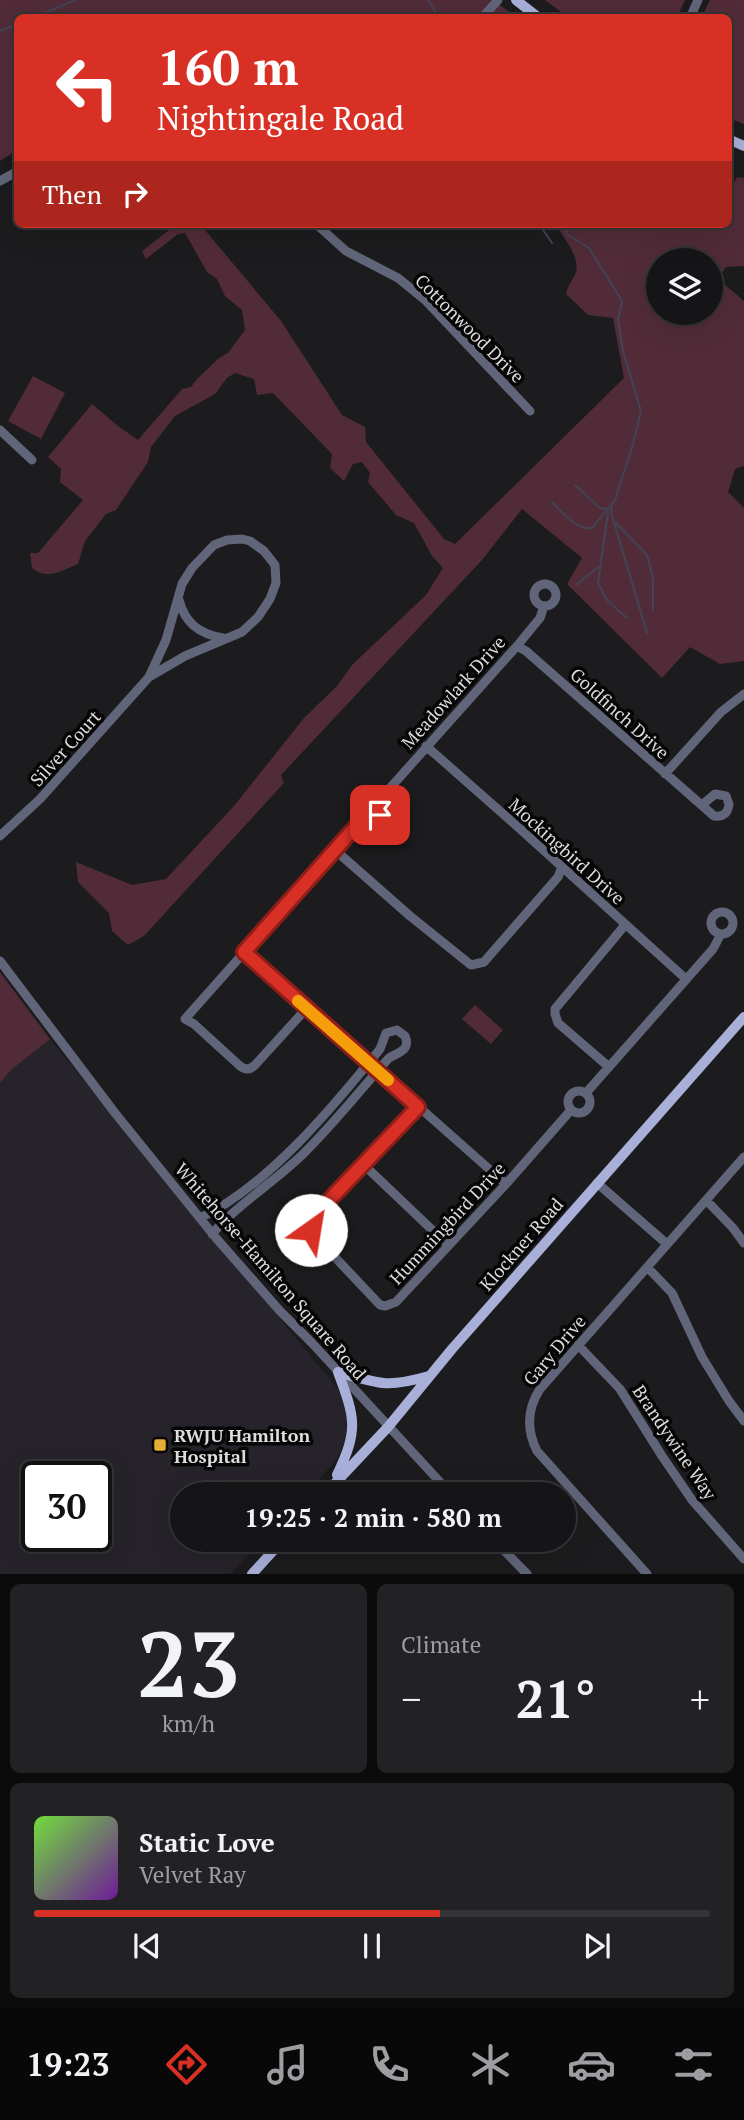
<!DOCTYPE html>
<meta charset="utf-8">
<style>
:root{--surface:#151416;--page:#222123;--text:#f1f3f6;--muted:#9d9ea1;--line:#343335;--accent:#d93025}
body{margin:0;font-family:"PT Serif",serif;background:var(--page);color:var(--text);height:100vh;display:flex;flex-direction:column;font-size:26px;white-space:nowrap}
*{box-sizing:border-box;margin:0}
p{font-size:23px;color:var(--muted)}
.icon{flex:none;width:38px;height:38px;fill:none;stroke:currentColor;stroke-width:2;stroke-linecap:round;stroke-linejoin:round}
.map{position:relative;height:1574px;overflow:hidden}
.side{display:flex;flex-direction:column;gap:10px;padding:10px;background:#0c0b0c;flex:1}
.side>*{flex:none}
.hud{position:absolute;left:14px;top:14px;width:718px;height:214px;border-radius:10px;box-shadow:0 7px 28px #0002,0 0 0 2px var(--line);background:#d93025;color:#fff;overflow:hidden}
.controls{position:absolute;left:646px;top:248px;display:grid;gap:14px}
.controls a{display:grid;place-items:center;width:77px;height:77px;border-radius:50%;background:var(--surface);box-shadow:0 7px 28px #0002,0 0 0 2px var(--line);font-size:35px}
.speed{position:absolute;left:21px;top:1461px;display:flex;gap:14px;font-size:35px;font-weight:700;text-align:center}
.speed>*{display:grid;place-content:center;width:91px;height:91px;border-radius:50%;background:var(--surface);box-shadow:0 7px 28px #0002,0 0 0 2px var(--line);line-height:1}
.speed .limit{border:4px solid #111;border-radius:10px;background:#fff;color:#111}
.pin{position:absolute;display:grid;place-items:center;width:60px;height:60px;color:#fff;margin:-30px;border-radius:14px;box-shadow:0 4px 10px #0006}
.me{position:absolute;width:77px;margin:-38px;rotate:32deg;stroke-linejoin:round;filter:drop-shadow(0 0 5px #0008)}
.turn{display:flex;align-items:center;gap:24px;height:147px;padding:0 28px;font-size:32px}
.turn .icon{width:91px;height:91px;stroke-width:2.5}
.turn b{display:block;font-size:49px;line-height:60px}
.then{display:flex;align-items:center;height:66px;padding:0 28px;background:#0003;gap:14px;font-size:26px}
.big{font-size:52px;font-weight:700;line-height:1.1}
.side .card{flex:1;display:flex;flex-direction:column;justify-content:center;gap:10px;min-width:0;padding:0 24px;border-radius:10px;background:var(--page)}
.side .dial{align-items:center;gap:0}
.dial b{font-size:91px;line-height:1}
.song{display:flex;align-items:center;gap:21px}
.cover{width:84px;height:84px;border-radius:10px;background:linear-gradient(135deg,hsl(100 70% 55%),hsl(280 70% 35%))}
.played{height:7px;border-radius:4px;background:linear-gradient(90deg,var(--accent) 60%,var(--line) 60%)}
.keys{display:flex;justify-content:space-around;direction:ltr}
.heat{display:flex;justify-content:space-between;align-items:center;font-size:38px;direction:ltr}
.side .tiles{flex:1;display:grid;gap:10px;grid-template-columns:1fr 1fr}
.card:last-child{grid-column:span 2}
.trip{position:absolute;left:170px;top:1482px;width:406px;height:70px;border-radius:35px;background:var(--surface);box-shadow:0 7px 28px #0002,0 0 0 2px var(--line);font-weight:700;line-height:70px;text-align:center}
.dock{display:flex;height:112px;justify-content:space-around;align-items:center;background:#080809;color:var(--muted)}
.dock .icon{width:49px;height:49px}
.dock .active{color:var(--accent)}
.dock b{font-size:32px;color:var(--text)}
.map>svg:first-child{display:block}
</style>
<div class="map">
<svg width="744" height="1574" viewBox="0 0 744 1574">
<rect width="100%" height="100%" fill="#1c1b1d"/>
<path fill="#26232a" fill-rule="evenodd" d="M50 1039 337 1388 348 1408 349 1433 335 1462 305 1494H182V1540H262L230 1574H0V1083L11 1070ZM37 1477H96V1536H37Z"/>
<path fill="#512c38" d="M0 0H493L516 17 18 18 17 150 0 161Z
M545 0H685L677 17H568Z
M710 0H744V124L728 118V18L702 17Z
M737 177 744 178V266L726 267 715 282 711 294 710 261H658V313H710L711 299 724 284 744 301V466L735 469 728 492 744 508V661L720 664 690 647 662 678 567 584 582 558 522 509 482 560 281 775 284 783 144 936 128 945 112 931 109 913 78 882 76 862 132 885 166 879 234 806 304 718 337 686 353 664 426 595 443 568 432 556 414 523 396 515 368 482 370 473 362 462 353 464 344 481 330 468 332 454 273 393 257 395 254 379 235 373 227 378 215 394 175 416 151 447 148 462 116 510 106 514 85 541 78 564C62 570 48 581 32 568L30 553H38L83 500 60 482 61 469 48 457 92 404 118 426 138 440 182 389 191 387 197 379 219 358 228 353 245 330 242 310 225 296 217 279 207 272 185 233 178 234 146 259 142 251 173 227 171 224H200L281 321 342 415 365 427 366 442 444 539 455 544 624 378 613 318 588 315 566 294C568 285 573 280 576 272 580 256 563 237 555 224H728V195Z
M33 376 65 393 41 439 8 421Z
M0 972 50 1039 11 1070 0 1083Z
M475 1005 503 1030 491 1044 462 1019Z"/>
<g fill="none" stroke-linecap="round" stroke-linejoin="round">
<path stroke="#424456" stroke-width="2" d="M428 0 439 18
M33 18 75 0
M0 31 18 24
M539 224 552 243
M575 485 600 508 608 509
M552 502C562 511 577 531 592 528L615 500 633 444 641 411 623 351 618 320 622 301 589 248 567 234 564 224
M612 506 611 512 647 633
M608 512 598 583 607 600 627 618
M616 523 647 555 653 578V610
M576 585 600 566"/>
<path stroke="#616579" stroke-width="9" d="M482 18 498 0
M690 18 698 0
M0 181 18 171
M316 224 346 251 398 278 425 300 530 411
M0 430 32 460
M534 595a11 11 0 1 1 22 0a11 11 0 1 1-22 0Z
M179 600C185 623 199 634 223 638
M517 646 526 651 714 816C724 817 728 813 729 804L726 796 715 794 702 805
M426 746 518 827 686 979
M665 774 721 712 744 694
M363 806a11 11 0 1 1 22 0a11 11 0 1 1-22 0Z
M382 797 517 646 540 618 544 606
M0 836 40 799 149 677 185 656 242 632 258 617 270 599 276 583 275 565 264 551 250 541 242 539 227 540 214 545 192 568 182 584 166 640 149 677
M335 850 410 916 471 965 484 962 558 877 562 867
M711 923a11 11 0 1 1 22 0a11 11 0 1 1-22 0Z
M244 952 506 1184
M0 961 115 1113 216 1238 280 1311 312 1343 451 1494
M306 1009 255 1065C250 1070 245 1070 240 1066L194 1024 185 1019 367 814
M609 1067 558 1023 555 1014V1009L625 925
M568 1102a11 11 0 1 1 22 0a11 11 0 1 1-22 0Z
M586 1093 713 949 721 934
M418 1107 315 1215C311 1223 310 1228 315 1236L380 1305 385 1306 396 1302 506 1184 571 1110
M364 1165 448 1245
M597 1183 667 1244
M706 1200 733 1228 744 1243
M200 1218C268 1186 333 1107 380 1049L386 1033 397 1030 405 1036C411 1050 399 1052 389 1058 360 1090 333 1125 302 1155 273 1183 238 1204 212 1234
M647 1267 672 1293 702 1357 729 1401 744 1421
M578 1345 620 1389 662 1456 692 1500 744 1559
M494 1540 527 1574
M647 1574 537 1451C526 1429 527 1409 540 1389L744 1157"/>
<path stroke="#a8b0da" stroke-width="10" d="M516 0 539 18
M728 139 744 146
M338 1372C379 1384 387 1388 429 1376
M337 1475C359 1429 355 1418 338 1372
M325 1494 388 1427 452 1349 744 1017
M252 1574 283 1540"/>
</g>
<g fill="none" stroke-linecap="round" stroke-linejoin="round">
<g stroke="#8d1f18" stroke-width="18">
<path id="route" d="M311 1230 312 1223 315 1215 418 1107 244 952 367 814 373 816 380 815"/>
</g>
<use href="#route" stroke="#d93025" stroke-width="12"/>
<path stroke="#f59e0b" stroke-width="12" d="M298 1001 388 1080"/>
</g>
<rect fill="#e5ad35" stroke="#060607" stroke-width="2.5" x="153" y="1438" width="14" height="14" rx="3.5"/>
<g text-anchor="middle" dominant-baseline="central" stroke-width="7" stroke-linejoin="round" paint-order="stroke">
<g font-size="18" fill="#ddddde" stroke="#060607">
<text transform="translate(470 328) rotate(45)">Cottonwood Drive</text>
<text transform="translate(453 692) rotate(-48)">Meadowlark Drive</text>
<text transform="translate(620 713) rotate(42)">Goldfinch Drive</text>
<text transform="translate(65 748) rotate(-48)">Silver Court</text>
<text transform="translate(567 851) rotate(42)">Mockingbird Drive</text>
<text transform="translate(447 1223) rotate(-47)">Hummingbird Drive</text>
<text transform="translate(521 1244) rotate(-49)">Klockner Road</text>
<text transform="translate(271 1271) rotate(49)">Whitehorse-Hamilton Square Road</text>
<text transform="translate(554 1350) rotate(-50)">Gary Drive</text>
<text transform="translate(675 1442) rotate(56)">Brandywine Way</text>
</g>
<g font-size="18" font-weight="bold" fill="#ddddde" stroke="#060607" text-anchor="start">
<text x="174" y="1435">RWJU Hamilton<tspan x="174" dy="21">Hospital</tspan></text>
</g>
</g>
</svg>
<div class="controls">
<a><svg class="icon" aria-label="layers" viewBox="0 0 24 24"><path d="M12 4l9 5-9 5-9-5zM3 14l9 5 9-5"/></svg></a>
</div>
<div class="speed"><div class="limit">30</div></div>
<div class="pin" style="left:380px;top:815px;background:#d93025"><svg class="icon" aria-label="arrive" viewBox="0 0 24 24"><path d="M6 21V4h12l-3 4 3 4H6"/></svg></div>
<svg class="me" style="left:311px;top:1230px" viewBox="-20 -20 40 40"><circle r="19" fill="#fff"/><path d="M0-13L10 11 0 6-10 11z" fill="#d93025"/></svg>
<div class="trip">19:25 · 2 min · 580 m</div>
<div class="hud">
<div class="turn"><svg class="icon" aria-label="left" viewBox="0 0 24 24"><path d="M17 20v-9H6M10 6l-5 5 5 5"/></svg><div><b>160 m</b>Nightingale Road</div></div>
<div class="then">Then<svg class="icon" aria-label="right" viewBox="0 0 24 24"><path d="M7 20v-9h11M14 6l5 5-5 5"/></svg></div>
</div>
</div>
<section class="side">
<div class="tiles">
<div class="card dial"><b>23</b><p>km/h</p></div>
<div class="card"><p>Climate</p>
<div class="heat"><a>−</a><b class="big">21°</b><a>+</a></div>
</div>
<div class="card">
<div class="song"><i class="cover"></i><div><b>Static Love</b><p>Velvet Ray</p></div></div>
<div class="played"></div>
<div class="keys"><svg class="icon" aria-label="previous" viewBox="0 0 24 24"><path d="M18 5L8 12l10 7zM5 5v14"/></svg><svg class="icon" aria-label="pause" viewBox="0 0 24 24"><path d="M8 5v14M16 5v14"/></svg><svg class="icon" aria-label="next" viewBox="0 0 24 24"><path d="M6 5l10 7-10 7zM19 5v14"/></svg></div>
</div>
</div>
</section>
<nav class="dock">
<b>19:23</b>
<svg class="icon active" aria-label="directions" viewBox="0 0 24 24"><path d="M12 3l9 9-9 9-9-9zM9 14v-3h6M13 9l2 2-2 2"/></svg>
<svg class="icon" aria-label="music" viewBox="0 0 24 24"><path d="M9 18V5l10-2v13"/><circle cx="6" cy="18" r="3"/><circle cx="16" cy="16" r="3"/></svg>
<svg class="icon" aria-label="phone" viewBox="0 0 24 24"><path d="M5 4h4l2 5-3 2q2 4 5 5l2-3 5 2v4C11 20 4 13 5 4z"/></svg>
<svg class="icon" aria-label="climate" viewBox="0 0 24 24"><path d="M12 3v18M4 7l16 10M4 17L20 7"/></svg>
<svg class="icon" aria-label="car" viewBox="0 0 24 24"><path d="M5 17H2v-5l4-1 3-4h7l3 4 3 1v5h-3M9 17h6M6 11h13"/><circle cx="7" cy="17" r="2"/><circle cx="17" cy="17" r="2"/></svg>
<svg class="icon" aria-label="filters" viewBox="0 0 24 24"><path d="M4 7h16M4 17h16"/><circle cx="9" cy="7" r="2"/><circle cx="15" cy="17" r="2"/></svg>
</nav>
